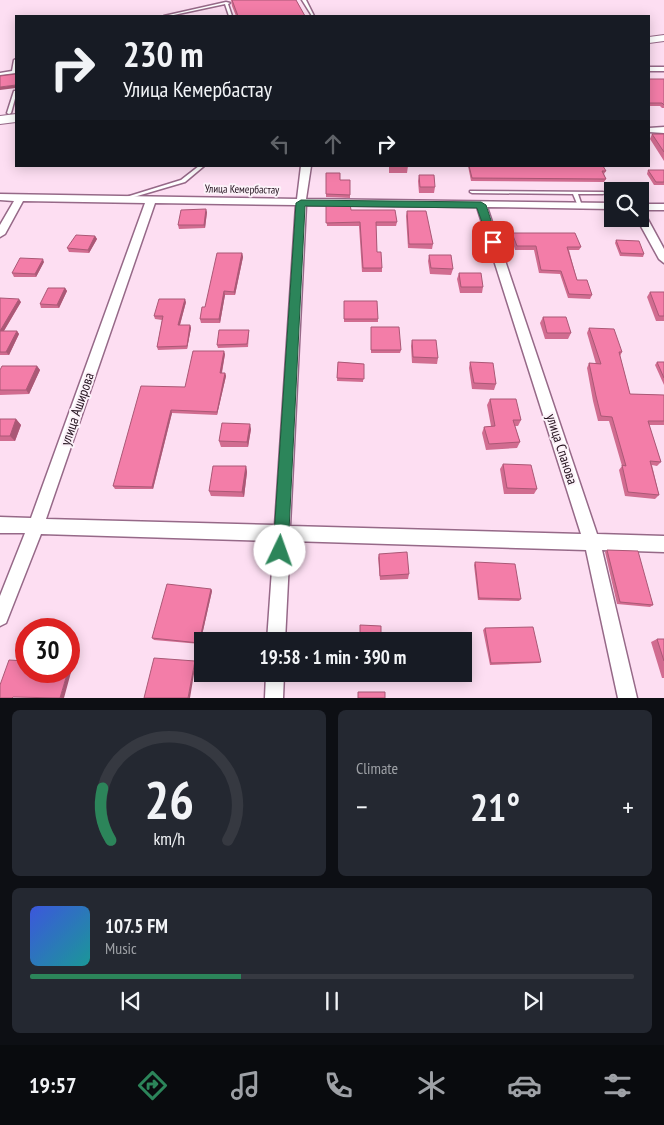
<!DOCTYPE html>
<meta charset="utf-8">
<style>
:root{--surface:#171b24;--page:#242831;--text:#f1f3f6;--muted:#9ea1a6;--line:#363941;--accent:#2c855a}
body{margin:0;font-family:"PT Sans Narrow",sans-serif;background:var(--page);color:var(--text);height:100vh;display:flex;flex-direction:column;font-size:19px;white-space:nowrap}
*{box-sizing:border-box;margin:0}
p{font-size:16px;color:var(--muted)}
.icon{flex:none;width:28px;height:28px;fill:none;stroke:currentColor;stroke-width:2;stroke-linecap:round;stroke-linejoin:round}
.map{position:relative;height:698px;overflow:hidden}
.details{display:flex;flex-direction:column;gap:12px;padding:12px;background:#0d0f14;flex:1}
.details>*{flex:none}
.top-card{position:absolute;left:15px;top:15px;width:635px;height:152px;border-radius:0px;box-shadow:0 2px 12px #0003;background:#171b24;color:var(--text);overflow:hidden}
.fabs{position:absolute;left:604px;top:182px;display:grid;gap:10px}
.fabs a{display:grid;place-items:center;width:45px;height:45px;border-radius:0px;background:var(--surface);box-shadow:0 2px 12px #0003;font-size:25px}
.speed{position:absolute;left:15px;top:618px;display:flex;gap:10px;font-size:25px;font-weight:700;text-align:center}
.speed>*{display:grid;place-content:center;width:65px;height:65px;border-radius:50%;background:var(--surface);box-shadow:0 2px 12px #0003;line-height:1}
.speed .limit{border:8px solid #d22;background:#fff;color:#111}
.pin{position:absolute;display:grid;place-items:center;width:42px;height:42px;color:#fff;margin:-21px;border-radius:10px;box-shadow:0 2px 8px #0006}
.me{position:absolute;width:55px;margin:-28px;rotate:3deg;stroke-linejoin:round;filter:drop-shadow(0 0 4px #0008)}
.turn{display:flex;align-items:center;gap:18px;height:105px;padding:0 25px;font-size:22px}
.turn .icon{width:65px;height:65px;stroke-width:2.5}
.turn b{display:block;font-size:35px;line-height:42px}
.lanes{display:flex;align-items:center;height:48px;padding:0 25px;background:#0003;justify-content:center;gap:25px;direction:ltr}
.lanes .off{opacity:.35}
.big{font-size:38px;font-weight:700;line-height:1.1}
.details .widget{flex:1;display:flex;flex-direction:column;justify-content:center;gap:8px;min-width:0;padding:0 18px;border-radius:8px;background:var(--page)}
.details .dial{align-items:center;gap:0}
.dial svg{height:130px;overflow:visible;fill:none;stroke:var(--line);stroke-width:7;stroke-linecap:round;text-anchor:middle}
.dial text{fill:var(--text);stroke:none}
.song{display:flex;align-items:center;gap:15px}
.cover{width:60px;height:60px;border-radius:8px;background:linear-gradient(135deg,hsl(230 70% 55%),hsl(180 70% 35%))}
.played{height:5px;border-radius:2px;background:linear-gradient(90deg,var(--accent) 35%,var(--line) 35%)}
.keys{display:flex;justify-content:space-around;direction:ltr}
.heat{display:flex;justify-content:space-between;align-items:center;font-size:28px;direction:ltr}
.details .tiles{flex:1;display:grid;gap:12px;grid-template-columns:1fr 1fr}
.widget:last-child{grid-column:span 2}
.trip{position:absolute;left:194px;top:632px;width:278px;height:50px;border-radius:0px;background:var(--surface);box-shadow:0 2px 12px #0003;font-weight:700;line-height:50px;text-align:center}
.menu{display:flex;height:80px;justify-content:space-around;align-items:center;background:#090b0e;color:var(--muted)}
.menu .icon{width:35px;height:35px}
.menu .active{color:var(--accent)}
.menu b{font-size:22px;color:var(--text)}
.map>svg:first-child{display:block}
</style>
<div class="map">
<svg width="664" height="698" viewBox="0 0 664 698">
<rect width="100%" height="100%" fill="#fddef2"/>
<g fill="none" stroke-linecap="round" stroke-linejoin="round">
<g stroke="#966988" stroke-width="3">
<path id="lane" d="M302 0H306L314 16H312Z
M226 2 230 3 228 4 232 16H229L225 4 169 16H164Z
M16 59V73L0 75V73L12 71 14 60Z
M14 91H16V95L11 113 9 114 7 113Z
M199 166H204L185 182 127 199H123V198L181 180Z
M470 191 603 192 605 193 603 194H578L582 206 580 208 578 206 573 194 472 193 470 192Z"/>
</g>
<g stroke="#966988" stroke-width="3">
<path id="street" d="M649 67H664V71H649Z
M664 127V133L649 132V128Z
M301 166H311L306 199 612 203V209L487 207 597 534 664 536V552L602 550 637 698H618L586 550 290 541 285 641H267L274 541 41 534 6 623 0 626V596L25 533H0V517L31 518 145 203 23 201 5 234 0 237V225L14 201 0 200V194L297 199ZM155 203 296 205 275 525 46 519ZM306 205 477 207 581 534 290 526Z
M640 204H664V210H640Z
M640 211 645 214 664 249V263L659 259 637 219H640Z
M266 674H284L283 698H265Z"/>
</g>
<g stroke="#966988" stroke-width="2">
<path id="primary" d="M664 35V41L649 43V37Z
M16 114V122L0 124V116Z"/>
</g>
<use href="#lane" fill="#fff" fill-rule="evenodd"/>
<use href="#street" fill="#fff" fill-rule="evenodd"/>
<use href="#primary" fill="#fff" fill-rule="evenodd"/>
</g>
<path fill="#d16c90" d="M231 0H296L305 16H236L232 6Z
M649 79H664V108H662L660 106H649Z
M652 134H664V161L650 139Z
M389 166H408L407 173H389Z
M468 166H603L606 171 604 174 606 179 604 182 471 181Z
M648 170H664V185H654L647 174Z
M326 173 340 180H350V198L326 197Z
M419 175 435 187 434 193H419L418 181Z
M326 203 351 210 397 222 396 226H376L377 252 382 268V272H362L359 226H327Z
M407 211 433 244 432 249 408 248 406 216Z
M207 212 205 228 179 229 178 225Z
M512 233 581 247 579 250H569L577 280 592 295 590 299 568 298 560 274 539 273 534 250H515L511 236Z
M95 236 97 239 89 253 69 252 67 248Z
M616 240 644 254 643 257 620 256 615 243Z
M242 253 243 257 235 295H225L220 323H201L200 319 205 307Z
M429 255 453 269 451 275 430 274 428 261Z
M44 262 36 277H14L12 273Z
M459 273 483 287 482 293H460L457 279Z
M65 288 67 291 59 308H41L40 304Z
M650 292H664V321H656L647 297Z
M0 298 21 302 4 331H17L19 334 9 355H0Z
M344 301 378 319V322H344Z
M186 302 180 325H190L191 328 187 349 158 350 157 347 162 320 155 319 154 316Z
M543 317 571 333 568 339H545L540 323Z
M371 327 401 350 400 353H371Z
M589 328 622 352 620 356 630 394 664 395V425H649L661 462 657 466 652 465 659 495 655 499 625 496 619 470 622 466 609 421H598L593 401 587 368 589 363 596 364 587 333Z
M249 330V333L248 347 218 348 217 345Z
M412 340 438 358 437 364 412 363 411 346Z
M225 354 222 373H225L226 376 217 415 172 413 153 489H115L113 486 185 387Z
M338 362 364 364 363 382 337 381Z
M470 362 496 384 494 390 472 389 469 368Z
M657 362H664V385L655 365Z
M37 366 40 370 29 394 0 395V370Z
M490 399 521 420 518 426H515L520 442 517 448 486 450 482 433 484 427 491 426 487 405Z
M0 419H16L21 425 15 441H0Z
M251 429 248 447H221L219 441Z
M503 464 537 489 534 494H504L500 469Z
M246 466 247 472 244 497 211 496 209 491Z
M607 550 653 605 650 607 617 604 605 552Z
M379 554 409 574 408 579 380 580 378 558Z
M475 562 521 599 519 601 478 600 474 565Z
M211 589 212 591 200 644 154 640 152 638Z
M485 628 541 662 539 663 490 665 483 630Z
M657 639H664V678H662L651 642Z"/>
<path fill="#aa5876" d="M16 85V88L0 90V87Z
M206 209 207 212 205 228 204 225Z
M95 236 97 239 89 253 88 250Z
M242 253 243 257 235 295 234 292Z
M43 259 44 262 36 277 35 274Z
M65 288 67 291 59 308 57 305Z
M224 291 225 295 220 323 219 319Z
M19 299 21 302 2 334 0 331Z
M185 299 186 302 179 328 178 325Z
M190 325 191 328 187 349V346Z
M17 331 19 334 9 355 6 352Z
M224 351 225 354 221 376 220 373Z
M37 366 40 370 29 394 26 390Z
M225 373 226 376 217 415V412Z
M171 410 172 413 153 489 152 487Z
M16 419 21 425 15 441 10 436Z
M250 424 251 429 248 447 247 442Z
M246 466 247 472 244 497 242 492Z
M211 589 212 591 200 644 199 643Z
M73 652 76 654 64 698H60L68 671H69V667Z
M195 661 196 662 190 698H188Z"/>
<path fill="#f37da8" stroke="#aa5876" d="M232 0H296L305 16H238Z
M16 74V85L0 87V76Z
M649 79H664V105L662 103H649Z
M652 134H664V152Z
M469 166H603L606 171H602L606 179 472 178Z
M648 170H664V182H656Z
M326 173H340V180H350V195L326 194Z
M419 175H434L435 187H420Z
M326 203 350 204 351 210H395L397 222H376L377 252H381L382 268H363L360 222 326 223Z
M206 209 204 225H178L181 210Z
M407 211H426L433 244H409Z
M512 233H575L581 247H567L577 280H587L592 295 569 294 561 271 541 270 536 246H517Z
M76 235 95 236 88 250 67 248Z
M616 240 639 241 644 254 621 253Z
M217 253H242L234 292 224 291 219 319H200L202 307H205Z
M429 255H451L453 269 431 268Z
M20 258 43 259 35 274 12 273Z
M459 273H481L483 287H461Z
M48 288H65L57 305 40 304Z
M650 292H664V316H659Z
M0 298 19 299 0 331H17L6 352H0Z
M159 299H185L178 325H190L187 346 157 347 163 316H154Z
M344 301H377L378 319H344Z
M543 317H566L571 333H547Z
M371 327H399L401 350H371Z
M589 328 614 329 622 352H619L630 394 664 395V421H648L661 462 650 461 659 495 628 492 622 465 626 466 612 417 601 416 596 396 589 363 601 364Z
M219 330H249L247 344 217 345Z
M412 340H436L438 358 413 357Z
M193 351H224L220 373H225L217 412 171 410 152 487 113 486 141 386 185 387Z
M338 362 364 364V379L337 378Z
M470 362 493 363 496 384 474 383Z
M657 362H664V378Z
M2 366H37L26 390H0V370Z
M490 399H516L521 420H513L520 442 489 444 484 427 495 426Z
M0 419H16L10 436H0Z
M222 423 250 424 247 442 219 441Z
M503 464 531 465 537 489 507 488Z
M213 466H246L242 492 209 491Z
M607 550 638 551 653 605 620 602Z
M407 552 409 574 380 576 379 554Z
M475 562 515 564 521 599 479 598Z
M167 584 211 589 199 643 152 638Z
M360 625 381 626V641H360Z
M533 627 541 662 491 663 485 628Z
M657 639H664V661Z
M69 652H73L69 667Z
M154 658 195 661 188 698H144Z
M9 660 26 661V671H68L60 698 13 697 12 698H0V685Z
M358 692H385V698H358Z"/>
<path fill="#2c855a" stroke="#1d563a" d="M301 200 481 202 486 205 498 242 493 245 489 242 477 208 305 206 288 551 286 556 280 558 275 556 273 551 296 203Z"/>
<g text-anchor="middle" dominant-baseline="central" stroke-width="4" stroke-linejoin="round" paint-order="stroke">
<g font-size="11" fill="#21101c" stroke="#fcf2f9">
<text transform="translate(242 189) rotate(1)">Улица Кемербастау</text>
</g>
<g font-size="14" fill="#21101c" stroke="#fcf2f9">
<text transform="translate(77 409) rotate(-71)">улица Аширова</text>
<text transform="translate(562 449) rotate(72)">улица Спанова</text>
</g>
</g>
</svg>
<div class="fabs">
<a><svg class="icon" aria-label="search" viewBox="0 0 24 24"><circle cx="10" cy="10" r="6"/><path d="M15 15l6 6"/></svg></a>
</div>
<div class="speed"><div class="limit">30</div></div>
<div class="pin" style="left:493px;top:242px;background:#d93025"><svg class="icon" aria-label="arrive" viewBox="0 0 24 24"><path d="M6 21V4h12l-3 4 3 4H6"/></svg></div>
<svg class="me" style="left:280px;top:551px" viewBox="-20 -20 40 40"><circle r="19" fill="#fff"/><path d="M0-13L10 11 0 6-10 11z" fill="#2c855a"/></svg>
<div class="trip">19:58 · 1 min · 390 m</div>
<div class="top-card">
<div class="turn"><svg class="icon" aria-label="right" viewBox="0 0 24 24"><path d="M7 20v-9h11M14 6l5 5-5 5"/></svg><div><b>230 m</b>Улица Кемербастау</div></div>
<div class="lanes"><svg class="icon off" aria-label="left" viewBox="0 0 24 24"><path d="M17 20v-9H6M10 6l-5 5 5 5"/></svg><svg class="icon off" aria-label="ahead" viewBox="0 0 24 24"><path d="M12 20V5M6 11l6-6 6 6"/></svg><svg class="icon" aria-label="right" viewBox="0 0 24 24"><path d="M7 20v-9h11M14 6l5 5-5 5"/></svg></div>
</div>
</div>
<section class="details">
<div class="tiles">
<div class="widget dial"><svg viewBox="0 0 100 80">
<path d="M14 69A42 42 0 1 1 86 69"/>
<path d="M14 69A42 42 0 0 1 9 37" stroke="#2c855a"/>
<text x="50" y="56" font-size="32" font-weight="700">26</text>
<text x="50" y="72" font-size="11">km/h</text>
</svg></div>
<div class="widget"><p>Climate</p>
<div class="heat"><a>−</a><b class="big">21°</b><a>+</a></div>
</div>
<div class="widget">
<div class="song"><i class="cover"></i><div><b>107.5 FM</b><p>Music</p></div></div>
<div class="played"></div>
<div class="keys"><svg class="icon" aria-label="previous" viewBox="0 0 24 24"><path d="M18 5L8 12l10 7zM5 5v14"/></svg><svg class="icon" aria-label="pause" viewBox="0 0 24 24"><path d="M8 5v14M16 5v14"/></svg><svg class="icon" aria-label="next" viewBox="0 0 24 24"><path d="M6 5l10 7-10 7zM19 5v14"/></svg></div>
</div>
</div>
</section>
<nav class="menu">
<b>19:57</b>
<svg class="icon active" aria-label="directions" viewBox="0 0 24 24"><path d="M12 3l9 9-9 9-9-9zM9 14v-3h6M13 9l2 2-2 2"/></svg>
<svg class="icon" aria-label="music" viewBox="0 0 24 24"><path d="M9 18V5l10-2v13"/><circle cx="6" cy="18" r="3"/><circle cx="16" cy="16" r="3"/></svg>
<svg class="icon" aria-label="phone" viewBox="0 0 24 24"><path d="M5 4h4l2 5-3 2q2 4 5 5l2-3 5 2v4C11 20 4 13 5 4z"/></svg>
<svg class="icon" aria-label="climate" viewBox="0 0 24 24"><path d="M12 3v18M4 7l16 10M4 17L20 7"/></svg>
<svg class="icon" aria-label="car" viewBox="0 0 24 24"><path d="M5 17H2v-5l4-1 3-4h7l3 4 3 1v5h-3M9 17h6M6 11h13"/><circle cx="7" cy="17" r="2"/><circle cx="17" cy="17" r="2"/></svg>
<svg class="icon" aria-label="filters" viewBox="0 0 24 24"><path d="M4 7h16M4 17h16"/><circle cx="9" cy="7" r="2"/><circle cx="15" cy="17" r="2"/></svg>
</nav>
